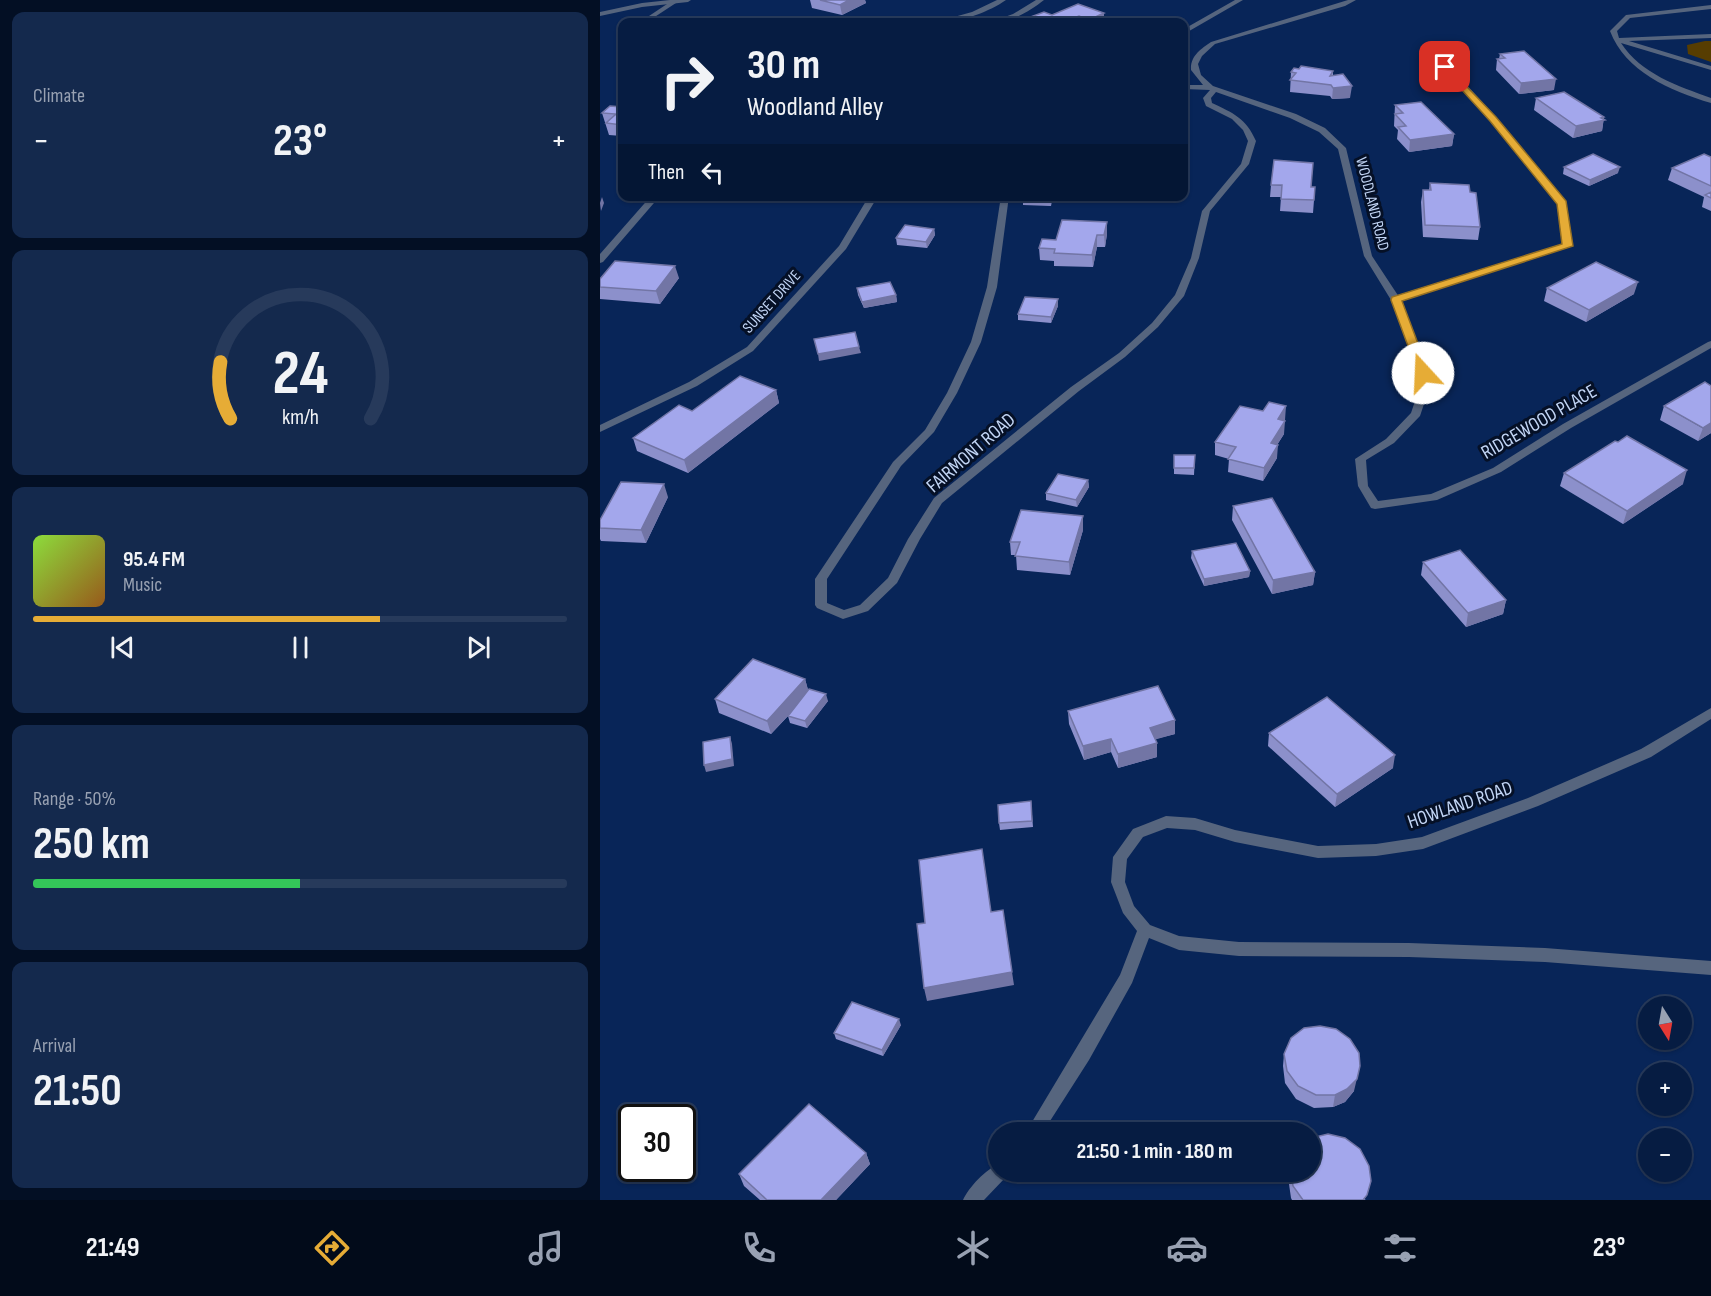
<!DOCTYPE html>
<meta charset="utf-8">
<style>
:root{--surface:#061c42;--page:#14294d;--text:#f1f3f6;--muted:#98a1b2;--line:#273a5b;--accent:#e6ac36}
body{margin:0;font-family:"Sofia Sans Condensed",sans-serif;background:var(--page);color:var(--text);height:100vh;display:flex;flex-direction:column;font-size:22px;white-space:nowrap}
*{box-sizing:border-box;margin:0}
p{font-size:20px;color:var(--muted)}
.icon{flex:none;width:33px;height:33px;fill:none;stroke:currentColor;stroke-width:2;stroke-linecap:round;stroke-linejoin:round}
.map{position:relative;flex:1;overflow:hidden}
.drawer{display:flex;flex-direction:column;gap:12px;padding:12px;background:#030f24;width:600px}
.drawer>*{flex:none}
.guide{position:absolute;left:18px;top:18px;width:570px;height:183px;border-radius:12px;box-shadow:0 2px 4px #0004,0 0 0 2px var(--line);background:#061c42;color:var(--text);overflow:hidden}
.needle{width:39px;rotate:169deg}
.tools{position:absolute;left:1038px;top:996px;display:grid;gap:12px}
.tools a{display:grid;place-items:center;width:54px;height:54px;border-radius:50%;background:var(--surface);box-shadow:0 2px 4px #0004,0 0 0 2px var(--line);font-size:30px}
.speed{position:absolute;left:18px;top:1104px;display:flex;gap:12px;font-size:30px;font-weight:700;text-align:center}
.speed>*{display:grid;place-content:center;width:78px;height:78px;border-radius:50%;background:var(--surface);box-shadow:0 2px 4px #0004,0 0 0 2px var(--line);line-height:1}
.speed .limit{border:3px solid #111;border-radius:9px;background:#fff;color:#111}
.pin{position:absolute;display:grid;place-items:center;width:51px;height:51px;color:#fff;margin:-26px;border-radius:12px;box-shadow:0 3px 9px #0006}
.me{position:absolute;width:66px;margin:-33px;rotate:340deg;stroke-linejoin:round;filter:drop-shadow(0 0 4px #0008)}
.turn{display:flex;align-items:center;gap:21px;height:126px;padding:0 30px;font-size:27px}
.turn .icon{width:78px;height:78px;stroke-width:2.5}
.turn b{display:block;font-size:42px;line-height:51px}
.then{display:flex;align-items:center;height:57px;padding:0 30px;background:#0003;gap:12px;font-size:22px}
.big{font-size:45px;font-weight:700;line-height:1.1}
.drawer .card{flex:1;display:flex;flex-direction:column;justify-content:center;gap:9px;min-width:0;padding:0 21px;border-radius:12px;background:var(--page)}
.drawer .dial{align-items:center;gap:0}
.dial svg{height:156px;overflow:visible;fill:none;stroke:var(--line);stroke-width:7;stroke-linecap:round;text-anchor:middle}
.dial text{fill:var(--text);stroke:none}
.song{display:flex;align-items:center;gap:18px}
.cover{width:72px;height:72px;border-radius:9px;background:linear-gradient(135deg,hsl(90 70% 55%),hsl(30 70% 35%))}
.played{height:6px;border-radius:3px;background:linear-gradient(90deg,var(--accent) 65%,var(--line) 65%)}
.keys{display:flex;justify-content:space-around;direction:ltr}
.heat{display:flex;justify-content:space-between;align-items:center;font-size:33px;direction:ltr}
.charge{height:9px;border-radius:4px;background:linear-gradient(90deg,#34c759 50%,var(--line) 0)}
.trip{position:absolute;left:388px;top:1122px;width:333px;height:60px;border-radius:30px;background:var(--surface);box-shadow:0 2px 4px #0004,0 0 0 2px var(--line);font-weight:700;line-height:60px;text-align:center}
.tab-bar{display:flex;height:96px;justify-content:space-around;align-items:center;background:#020b1a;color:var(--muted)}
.tab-bar .icon{width:42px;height:42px}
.tab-bar .selected{color:var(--accent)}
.tab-bar b{font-size:27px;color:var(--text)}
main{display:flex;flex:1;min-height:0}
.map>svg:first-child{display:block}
</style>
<main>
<section class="drawer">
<div class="card"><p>Climate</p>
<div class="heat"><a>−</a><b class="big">23°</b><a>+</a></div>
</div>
<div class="card dial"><svg viewBox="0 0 100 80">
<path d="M14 69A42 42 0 1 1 86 69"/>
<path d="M14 69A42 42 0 0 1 9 40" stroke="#e6ac36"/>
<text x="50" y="56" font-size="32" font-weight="700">24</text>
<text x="50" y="72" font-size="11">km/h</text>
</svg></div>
<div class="card">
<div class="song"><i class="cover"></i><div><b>95.4 FM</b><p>Music</p></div></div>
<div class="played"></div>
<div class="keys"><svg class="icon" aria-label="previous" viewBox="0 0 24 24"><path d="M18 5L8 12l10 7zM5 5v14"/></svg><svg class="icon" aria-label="pause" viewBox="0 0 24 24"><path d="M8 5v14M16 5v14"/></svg><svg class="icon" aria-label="next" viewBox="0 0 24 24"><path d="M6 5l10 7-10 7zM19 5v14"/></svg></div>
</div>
<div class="card"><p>Range · 50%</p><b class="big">250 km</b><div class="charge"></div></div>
<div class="card"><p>Arrival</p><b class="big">21:50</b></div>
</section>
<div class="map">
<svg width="1111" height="1200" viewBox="0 0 1111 1200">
<rect width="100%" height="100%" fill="#082558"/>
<path fill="#573d01" d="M1105 41H1111V62L1088 54 1087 45Z"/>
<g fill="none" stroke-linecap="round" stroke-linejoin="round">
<path fill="#56657e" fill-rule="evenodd" d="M73 0 79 1 47 22H40Z
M826 47H832L896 117 965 201 972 246 796 303 793 302V298L963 245 958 203 890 121 826 51Z
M51 196H60L3 262 0 263V254Z"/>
<path fill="#56657e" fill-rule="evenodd" d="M70 0H91L88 2 42 7 0 16V12L42 3Z
M397 0H406C389 12 357 24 336 22L372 12Z
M436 0H444C430 11 409 24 391 22L413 14Z
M635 0H643L584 34V29Z
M748 0H756L745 6 615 44 602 56 598 64 601 75 613 86 696 114 725 128 746 148 772 256 801 300 828 373 827 395 820 416 794 443 766 460 768 486 778 501 831 494 893 468 963 424 1108 342 1111 341V348L971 428 901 472 837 500 775 509 771 508 758 486 755 459 786 439 811 413 817 395 818 373 791 300 764 256 738 149 719 132 690 118 616 92 611 98 612 103C633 113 646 118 656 141L649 164 610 211 599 258 584 296 558 327 525 357 479 391 342 503 320 539 297 583 268 611 243 619 217 608 215 605V579L293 462 325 430 347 393 371 342 387 287 401 196H409L397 287 381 342 357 393 334 432 301 466 227 579V603L244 610 260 605 288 578 308 539 334 498 471 387 519 353 552 323 575 295 591 258 602 211 641 164 648 141 643 130 632 119 606 106 603 98 610 90 584 89V85H603L591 70C590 56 601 49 611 42Z
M1111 5V9L1030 18 1017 31 1019 38 1111 34V38L1029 41 1111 66V70L1021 43C1041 74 1078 86 1111 98V103C1070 91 1025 71 1010 31L1026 15Z
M269 196H278L246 249 153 351 97 386 0 432V425L89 382 147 347 239 246Z
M1111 708V719L1051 757 938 806 823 849 776 856 718 858 635 842 595 830 567 828 543 837 527 859 525 882 534 906 550 925 579 936 639 942 809 943 945 948 1111 961V975L945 962 809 957 639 956 579 950 549 938 532 983 489 1060 443 1132H426L520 975 537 931 523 913 511 882 513 857 533 829 561 818 566 816 595 818 635 830 718 846 776 844 822 837 928 798 1041 749Z
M399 1164V1172H408L405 1178 384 1200H363C369 1187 386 1169 399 1164Z"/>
</g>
<path fill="#8c90cb" d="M210 0H265L266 3 242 15 212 8Z
M478 4 504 22H417L452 15Z
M900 54 954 90 919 94 896 70 897 59H899Z
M733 71V75L750 98 732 99 730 96 690 92 691 72Z
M936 98 1004 117 1002 131 973 138 934 110Z
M795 105 854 134 852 146 809 152 797 139 798 130 794 126Z
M22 107V136L9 135 2 113Z
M1111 157V211L1102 207 1104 197 1068 180 1072 168Z
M964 167 1018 173 989 186 963 174Z
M830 183 870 192 880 227 878 240 823 237 821 202 823 190H829Z
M671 185 715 187 713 213 680 211 681 197H670Z
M329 196H359L344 201 330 198Z
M423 196H453L451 206 423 205Z
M507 222V234L505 247H497L493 267 454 266V261L440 260 439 248 456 240Z
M334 229 335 235 327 248 297 245 296 238Z
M79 278 60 304 0 299V279Z
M257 288 296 295 297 302 264 308 258 295Z
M947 288 1034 294 986 322 944 301Z
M458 299V306L451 323 418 320V314Z
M176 390 179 403 88 473 37 451 33 438 92 411Z
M1064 406 1111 433 1098 441 1060 420Z
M684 420V434L677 445V458L663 481 628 472 629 459 615 455V442L685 420Z
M1018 442 1083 484 1023 524 960 486 964 473Z
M574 455H595L594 475 574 474Z
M488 480 489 487 477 507 446 500V493Z
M68 497 46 543 1 541 0 539V520Z
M633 506 715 572 713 585 672 594 632 520Z
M483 530 470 575 417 570 416 555H411L410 542Z
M592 551 650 571 649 577 604 586 591 558Z
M823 562 906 600 903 614 866 627 821 575Z
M205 679 208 690 228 701 207 728 190 723 188 716 189 715 171 734 119 713 115 699Z
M468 711 575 734 555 739 557 757 518 768 511 752 484 760 469 724Z
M669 733 793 768 735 807 668 746Z
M431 801 433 827 400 830 399 823Z
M301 1025 283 1056 236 1039 234 1033Z
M684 1054 754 1091 745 1102 733 1107 714 1108 696 1099 685 1083 683 1066Z
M266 1153 270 1164 236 1200H160L144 1186 139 1174Z
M689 1172H711L766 1200H692L691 1198 688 1177Z"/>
<path fill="#7275a5" d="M249 0H265L266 3 242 15 240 5Z
M504 13V22H489V20Z
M479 16V22H463Z
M956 79 954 90 919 94 921 83Z
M752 86 750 98 732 99 733 88Z
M1004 117 1002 131 973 138 976 126Z
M854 134 852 146 809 152 810 140Z
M1020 167 1018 173 989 186 990 180Z
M344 196H359L344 201Z
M2 197 4 203 1 211 0 203Z
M507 222V234L505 247 504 235Z
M334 229 335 235 327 248 326 242Z
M497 235V247L493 267 492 255Z
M75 266 79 278 60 304 56 291Z
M1038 282 1034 294 986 322 989 310Z
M296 295 297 302 264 308 262 302Z
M458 299V306L451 323V317Z
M259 347 261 353 219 361 218 354Z
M176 390 179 403 88 473 84 460Z
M686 406 685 420 677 432 678 419Z
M685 421 684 434 670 456 671 443Z
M1111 423V433L1098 441 1103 428Z
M678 445 677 458 663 481 664 468Z
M1087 470 1083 484 1023 524 1027 511Z
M488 480 489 487 477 507 476 500Z
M64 484 68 497 46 543 41 530Z
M483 516V530L470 575 469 562Z
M650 571 649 577 604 586V579Z
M715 572 713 585 672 594 673 580Z
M906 600 903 614 866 627 868 613Z
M205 679 209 693 171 734 167 721Z
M226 694 228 701 207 728 205 721Z
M575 720V734L550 741V728Z
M130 737 132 744 134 766 106 772 104 765Z
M511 739V752L484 760 483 746Z
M557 743V757L518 768V754Z
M795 755 793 768 735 807 737 794Z
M412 972 414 985 327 1001 324 988Z
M299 1019 301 1025 283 1056 282 1050Z
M760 1066 754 1091 745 1102 733 1107 735 1095Z
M266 1153 270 1164 236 1200H221Z"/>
<path fill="#a3a7ec" stroke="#7275a5" stroke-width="1.5" d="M220 0H249L240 5Z
M478 4 504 13 489 20 479 16 463 22H417L444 12 452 15Z
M924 51 956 79 921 83 897 59 905 58 900 54Z
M701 66 733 71 730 76 743 74 752 86 733 88 731 85 690 80 696 73 691 72 694 68 699 69Z
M964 92 1004 117 1001 118 1005 120 976 126 936 98Z
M821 102 854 134 810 140 798 127 806 126 795 114 803 113 795 105Z
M10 106 22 107V125L6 123 16 114 2 113Z
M993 154 1020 167 990 180 964 167Z
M1104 154 1111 157V186L1072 168Z
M674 160 713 163 711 187H715L714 200 681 199 682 185H671Z
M830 183 869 185 870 192 876 193 880 227 825 225 823 190H831Z
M1111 192V198L1105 195Z
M423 196H451V200L422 199Z
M462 220 507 222 504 235H497L492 255 454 253 455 249 439 248 442 239 456 240Z
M305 225 334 229 326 242 296 238Z
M15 261 75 266 56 291 0 287V279Z
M996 262 1038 282 989 310 947 288Z
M290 282 296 295 262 302 257 288Z
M425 297 458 299 451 317 418 314Z
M255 332 259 347 218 354 214 339Z
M140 376 176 390 84 460 33 438 79 405 92 411Z
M1105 382 1111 386V423L1103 428 1064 406Z
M669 402 686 406 678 419 685 421 671 443 678 445 664 468 628 459 636 447 615 442 640 406 663 411Z
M1027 436 1087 470 1027 511 964 473 1015 441 1018 442Z
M574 455H595L594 468H574Z
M458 474 488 480 476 500 446 493Z
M21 482 64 484 41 530 0 528V520Z
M672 498 715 572 673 580 633 506Z
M421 510 483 516 469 562 415 556 420 542H410Z
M636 543 650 571 604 579 592 551Z
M860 550 906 600 868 613 823 562Z
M153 659 205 679 167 721 115 699Z
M558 686 575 720 550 728 557 743 518 754 511 739 483 746 468 711Z
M209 689 226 694 205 721 188 716Z
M727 697 795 755 737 794 669 733Z
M130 737 132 759 104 765 103 742Z
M431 801 432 821 399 823 398 805Z
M382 849 391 912 403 910 412 972 324 988 317 924 325 923 319 860Z
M252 1002 299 1019 282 1050 234 1033Z
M720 1026 736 1029 750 1039 759 1053 760 1066 757 1079 747 1089 735 1095H716L698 1086 687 1071 684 1054 691 1038 704 1028Z
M209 1104 266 1153 221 1200H167L139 1174Z
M728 1134 745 1138 760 1149 769 1166 771 1181 767 1195 763 1200H703L693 1186 691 1172H711V1138Z"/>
<path fill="#e6ac36" stroke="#967023" stroke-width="1.5" d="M845 64 896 117 966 201 973 246 802 301 829 373 823 376 818 373 791 300 792 297 962 244 957 204 890 121 842 68V65Z"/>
<g text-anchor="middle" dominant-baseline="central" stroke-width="6" stroke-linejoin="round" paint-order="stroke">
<g font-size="16" fill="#c2d5f5" stroke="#051026">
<text transform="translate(772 204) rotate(76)">WOODLAND ROAD</text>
<text transform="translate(172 302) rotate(-48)">SUNSET DRIVE</text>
</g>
<g font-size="20" fill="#c2d5f5" stroke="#051026">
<text transform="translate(939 422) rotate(-30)">RIDGEWOOD PLACE</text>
<text transform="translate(371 453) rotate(-41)">FAIRMONT ROAD</text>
<text transform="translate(860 805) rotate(-19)">HOWLAND ROAD</text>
</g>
</g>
</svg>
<div class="tools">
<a><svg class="needle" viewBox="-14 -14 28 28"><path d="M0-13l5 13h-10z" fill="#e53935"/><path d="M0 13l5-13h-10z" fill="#98a1b2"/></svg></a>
<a>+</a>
<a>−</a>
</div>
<div class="speed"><div class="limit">30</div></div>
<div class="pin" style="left:845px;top:67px;background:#d93025"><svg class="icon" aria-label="arrive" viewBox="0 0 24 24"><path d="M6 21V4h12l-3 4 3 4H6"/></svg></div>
<svg class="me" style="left:823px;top:373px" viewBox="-20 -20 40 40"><circle r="19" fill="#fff"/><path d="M0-13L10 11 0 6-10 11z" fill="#e6ac36"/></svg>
<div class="trip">21:50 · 1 min · 180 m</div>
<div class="guide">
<div class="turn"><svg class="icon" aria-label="right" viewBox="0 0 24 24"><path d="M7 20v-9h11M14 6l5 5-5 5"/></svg><div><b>30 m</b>Woodland Alley</div></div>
<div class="then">Then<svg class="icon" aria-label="left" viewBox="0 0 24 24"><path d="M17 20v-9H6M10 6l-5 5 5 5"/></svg></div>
</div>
</div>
</main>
<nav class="tab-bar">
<b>21:49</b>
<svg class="icon selected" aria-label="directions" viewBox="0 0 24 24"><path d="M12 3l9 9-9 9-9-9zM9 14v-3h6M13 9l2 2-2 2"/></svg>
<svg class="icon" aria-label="music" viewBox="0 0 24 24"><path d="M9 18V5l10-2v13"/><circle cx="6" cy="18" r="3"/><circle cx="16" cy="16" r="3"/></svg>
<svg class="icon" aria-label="phone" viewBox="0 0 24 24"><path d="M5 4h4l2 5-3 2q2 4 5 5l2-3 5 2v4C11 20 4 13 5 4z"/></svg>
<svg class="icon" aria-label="climate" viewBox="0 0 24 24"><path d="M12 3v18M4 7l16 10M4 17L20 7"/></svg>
<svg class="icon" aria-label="car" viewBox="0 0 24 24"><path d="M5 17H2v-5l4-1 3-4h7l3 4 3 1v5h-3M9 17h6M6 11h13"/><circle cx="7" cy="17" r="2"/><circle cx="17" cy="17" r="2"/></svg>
<svg class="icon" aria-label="filters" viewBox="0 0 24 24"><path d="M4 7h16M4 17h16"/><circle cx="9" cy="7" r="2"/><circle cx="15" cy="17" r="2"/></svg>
<b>23°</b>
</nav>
